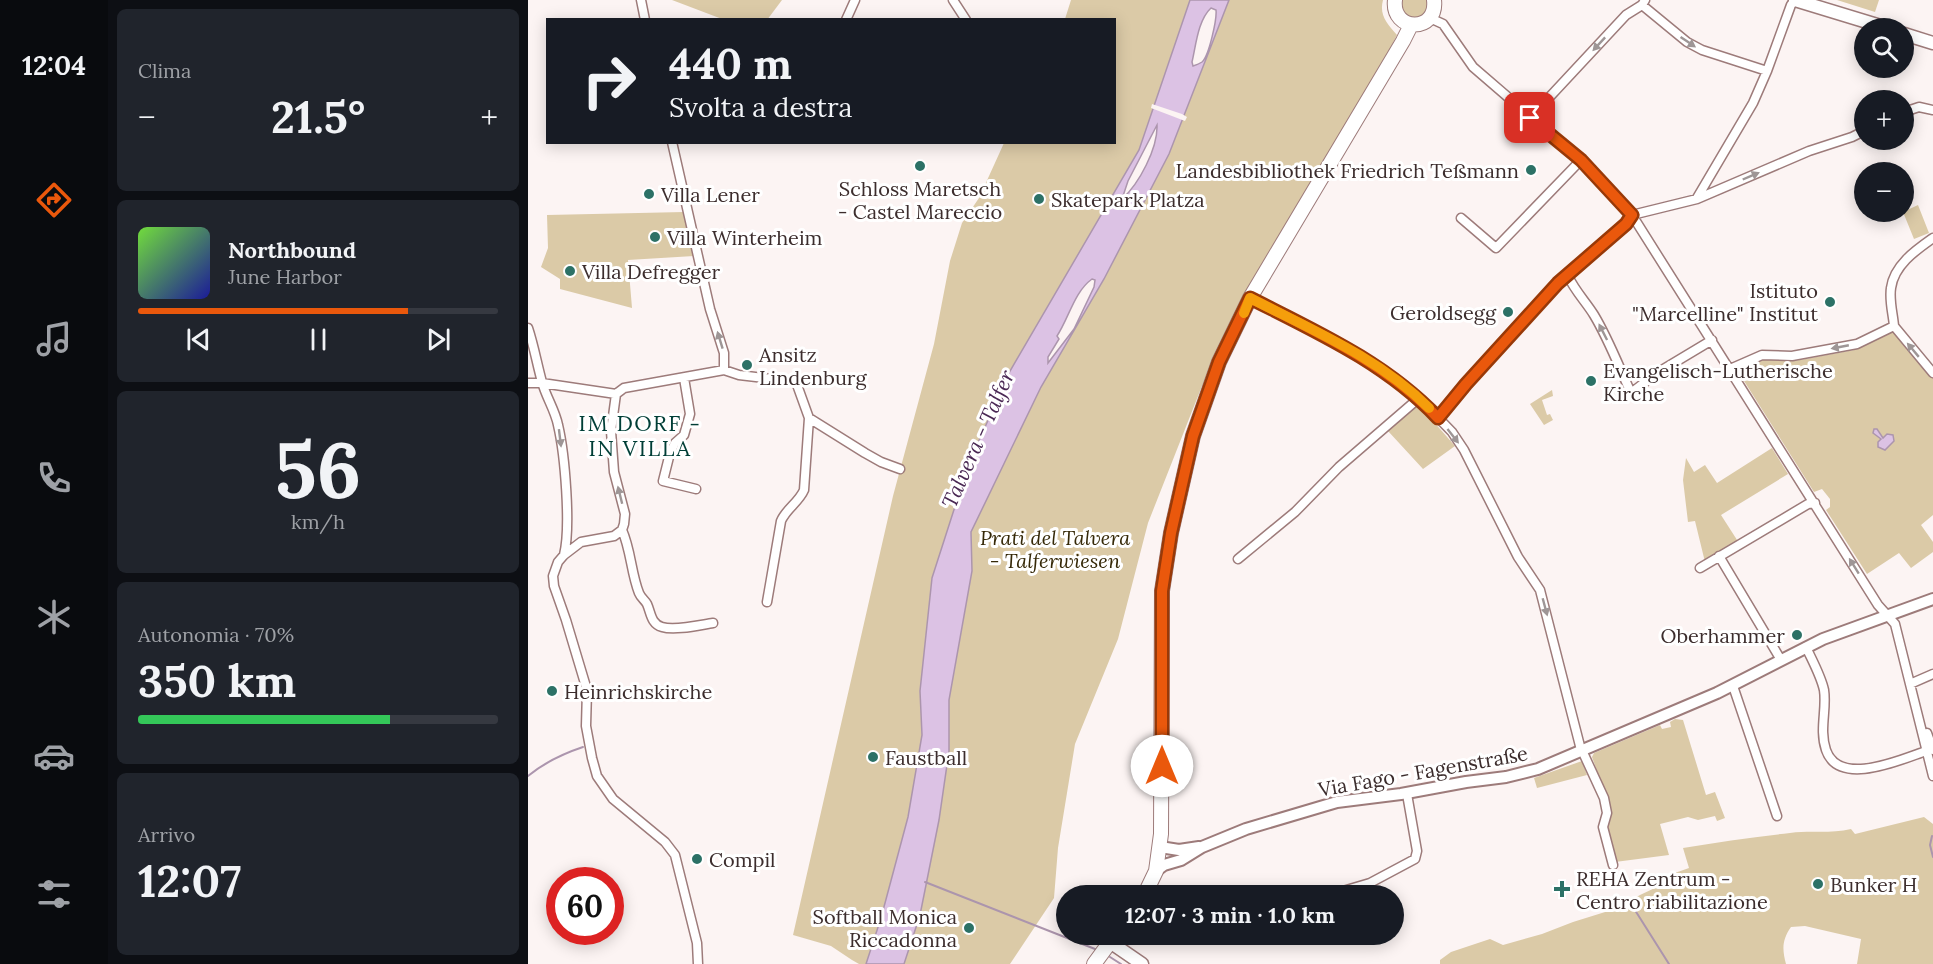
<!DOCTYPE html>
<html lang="it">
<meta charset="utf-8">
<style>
:root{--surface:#171b24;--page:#20242c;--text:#f1f3f6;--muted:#9ea1a6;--line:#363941;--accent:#ea580c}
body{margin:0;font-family:Lora,serif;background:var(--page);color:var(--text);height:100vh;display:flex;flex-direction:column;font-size:22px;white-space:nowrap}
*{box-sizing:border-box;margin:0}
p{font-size:20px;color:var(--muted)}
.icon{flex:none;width:33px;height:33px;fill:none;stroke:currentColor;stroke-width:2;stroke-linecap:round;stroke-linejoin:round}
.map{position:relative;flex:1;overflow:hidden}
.side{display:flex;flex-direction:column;gap:9px;padding:9px;background:#0d0f14;width:420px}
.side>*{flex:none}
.guide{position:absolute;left:18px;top:18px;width:570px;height:126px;border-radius:0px;box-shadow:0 3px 15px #0003;background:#171b24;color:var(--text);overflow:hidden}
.controls{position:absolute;left:1326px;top:18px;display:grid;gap:12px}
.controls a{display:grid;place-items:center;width:60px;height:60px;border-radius:50%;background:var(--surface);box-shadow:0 3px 15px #0003;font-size:30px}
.speed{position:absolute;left:18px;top:867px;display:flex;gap:12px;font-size:30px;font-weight:700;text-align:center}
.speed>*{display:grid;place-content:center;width:78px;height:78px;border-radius:50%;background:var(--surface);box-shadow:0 3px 15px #0003;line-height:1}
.speed .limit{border:9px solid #d22;background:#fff;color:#111}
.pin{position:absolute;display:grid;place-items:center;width:51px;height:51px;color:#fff;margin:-26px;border-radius:12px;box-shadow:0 3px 9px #0006}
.me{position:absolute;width:66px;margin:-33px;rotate:0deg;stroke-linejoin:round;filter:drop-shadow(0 0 4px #0008)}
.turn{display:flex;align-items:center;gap:21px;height:126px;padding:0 24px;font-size:27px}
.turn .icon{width:78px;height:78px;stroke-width:2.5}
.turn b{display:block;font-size:42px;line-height:51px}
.big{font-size:45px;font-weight:700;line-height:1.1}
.side .widget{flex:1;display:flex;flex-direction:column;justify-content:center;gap:9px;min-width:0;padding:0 21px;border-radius:9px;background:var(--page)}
.side .dial{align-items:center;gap:0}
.dial b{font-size:78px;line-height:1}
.song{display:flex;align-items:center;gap:18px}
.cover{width:72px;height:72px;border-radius:9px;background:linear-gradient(135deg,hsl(100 70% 55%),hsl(240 70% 35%))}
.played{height:6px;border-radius:3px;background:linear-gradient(90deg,var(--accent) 75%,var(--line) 75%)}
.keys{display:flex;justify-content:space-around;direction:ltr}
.heat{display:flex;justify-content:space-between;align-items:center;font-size:33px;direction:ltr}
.charge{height:9px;border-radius:4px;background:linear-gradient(90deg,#34c759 70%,var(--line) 0)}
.trip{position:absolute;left:528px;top:885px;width:348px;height:60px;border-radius:30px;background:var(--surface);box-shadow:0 3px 15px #0003;font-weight:700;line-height:60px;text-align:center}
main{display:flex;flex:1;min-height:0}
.tab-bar{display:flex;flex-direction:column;width:108px;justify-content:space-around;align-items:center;background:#090b0e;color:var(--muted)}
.tab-bar .icon{width:42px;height:42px}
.tab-bar .current{color:var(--accent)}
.tab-bar b{font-size:27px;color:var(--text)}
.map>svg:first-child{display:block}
</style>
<main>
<nav class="tab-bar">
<b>12:04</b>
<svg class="icon current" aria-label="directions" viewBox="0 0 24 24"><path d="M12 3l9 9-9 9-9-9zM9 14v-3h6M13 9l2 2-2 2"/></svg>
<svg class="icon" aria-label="music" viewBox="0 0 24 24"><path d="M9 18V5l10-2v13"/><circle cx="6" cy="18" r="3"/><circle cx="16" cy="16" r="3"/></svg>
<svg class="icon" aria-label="phone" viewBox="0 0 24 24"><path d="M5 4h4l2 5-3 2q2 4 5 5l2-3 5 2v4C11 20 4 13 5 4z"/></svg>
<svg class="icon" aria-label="climate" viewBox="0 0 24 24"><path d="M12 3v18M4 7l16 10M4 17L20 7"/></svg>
<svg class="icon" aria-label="car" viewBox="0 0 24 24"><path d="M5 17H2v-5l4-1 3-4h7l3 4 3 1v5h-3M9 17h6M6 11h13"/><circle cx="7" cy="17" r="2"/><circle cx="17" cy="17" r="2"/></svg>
<svg class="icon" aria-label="filters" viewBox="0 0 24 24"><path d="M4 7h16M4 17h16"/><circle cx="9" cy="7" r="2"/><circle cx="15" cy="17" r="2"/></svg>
</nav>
<section class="side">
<div class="widget"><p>Clima</p>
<div class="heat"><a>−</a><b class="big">21.5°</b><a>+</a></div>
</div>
<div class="widget">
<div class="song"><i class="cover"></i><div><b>Northbound</b><p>June Harbor</p></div></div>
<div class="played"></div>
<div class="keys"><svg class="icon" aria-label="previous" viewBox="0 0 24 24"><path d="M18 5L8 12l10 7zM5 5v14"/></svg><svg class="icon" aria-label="pause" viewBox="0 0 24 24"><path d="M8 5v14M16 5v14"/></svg><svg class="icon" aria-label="next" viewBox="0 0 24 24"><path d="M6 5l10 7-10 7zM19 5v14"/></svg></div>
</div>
<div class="widget dial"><b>56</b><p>km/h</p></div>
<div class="widget"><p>Autonomia · 70%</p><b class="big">350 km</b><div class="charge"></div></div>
<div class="widget"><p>Arrivo</p><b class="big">12:07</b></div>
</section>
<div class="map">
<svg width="1405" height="964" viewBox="0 0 1405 964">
<rect width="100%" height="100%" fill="#fcf4f3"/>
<path fill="#dbcaa7" d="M144 0H254L239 20 194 19Z
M543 0H662L611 150 482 371 404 578 392 691 394 735 380 817 353 918 338 964H331L324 960 303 946 265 935 365 496 406 344 422 261 434 223 451 198 476 143 586 142V20L537 19Z
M701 0H855C851 15 859 24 869 35L819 132 674 386 620 523 590 639 547 744 530 848 526 898 482 964H376L392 915 411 820 421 751V700L444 571 443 532 513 387 576 279 641 154Z
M872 0H901L900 12 886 20 874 13Z
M1309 0H1351L1347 12Z
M1390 205 1401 233 1386 239 1375 212Z
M156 212 166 256 100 260 104 308 32 289V279L13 267 20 248 19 215Z
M1365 331 1378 346V349L1387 355 1405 376V515L1393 525 1405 542V552L1383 568 1371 553 1339 574 1298 510 1302 507V499L1294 489 1286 492 1211 373 1217 368 1236 359 1246 357 1260 361 1272 360 1326 350Z
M1024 390 1025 396 1014 400 1019 415 1022 414 1025 420 1016 425 1002 404Z
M892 403 906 420 905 421 927 446 895 469 860 431Z
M1244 448 1260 474 1193 515 1211 543 1177 562 1167 521 1160 522 1155 480 1158 458 1166 472 1177 465 1189 483Z
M1147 719 1155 720 1178 795 1187 792 1197 818 1189 821 1187 816 1170 820 1160 817 1132 824 1141 855 1087 862 1079 831 1083 810 1064 757 1066 753 1132 725 1134 729 1143 727 1142 722Z
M1054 761 1059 775 1009 788 1006 778Z
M1396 817 1405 824V964H1329L1333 939 1277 926 1263 927C1254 940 1254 949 1258 964H912V960L923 952 962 939 975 945 1014 934 1045 922 1090 908 1112 895 1146 879 1144 874 1161 868 1155 848C1190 842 1226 837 1262 833 1282 830 1303 834 1323 829L1327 834Z"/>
<path fill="#dcc2e4" stroke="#ac95ad" stroke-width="1.5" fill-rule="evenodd" d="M662 0H701L641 154 576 279 513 387 443 532 444 571 421 700V751L411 820 392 915 376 964H338L353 918 380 817 394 735 392 691 404 578 441 463 482 371 611 150ZM683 8 688 10C689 19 681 56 674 62 671 64 668 65 665 66L664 62C668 45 670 20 683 8ZM629 125C630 148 611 184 594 199L600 181ZM564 279 567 280 566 287 546 329 520 363V357L531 339 529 336C541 318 546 292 564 279Z
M1346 429H1349L1355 438 1359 434 1365 435 1366 441 1357 450 1350 447V442L1353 439 1345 433Z"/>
<path fill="#fcf4f3" d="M624 104 654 114 659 117 657 121 623 108Z"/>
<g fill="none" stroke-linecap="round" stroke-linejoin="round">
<path stroke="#ac95ad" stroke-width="2" d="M0 776C17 762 34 754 55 747
M1404 836 1402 845 1405 857
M397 882 567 949
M1105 907 1141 964
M582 957 593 964"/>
<g stroke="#9d7b7a" stroke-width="11">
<path id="minor" d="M113 0 117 20
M425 0 438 20
M1114 5 1159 42 1174 50 1239 71
M902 18 915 24 945 67 1053 160 1104 215 1350 605 1367 624 1405 776
M318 20 327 0
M1376 112 1391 107 1405 110
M1002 118 1098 15 1114 5 1117 0
M1169 198 1225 103 1239 71 1263 5 1267 0
M1104 215 1169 199 1281 151 1324 137 1336 131
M933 218 968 248 1053 160
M1040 276C1047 291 1058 302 1066 315 1081 340 1091 367 1103 393L1129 373 1184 340
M722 298 806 341 848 365 891 398 924 432 936 450 990 557 1012 590 1052 746 1076 798 1079 813 1075 827 1085 865
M1366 326C1365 314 1361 300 1363 288 1366 265 1388 250 1405 238
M1366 326 1405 373
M0 328C6 346 9 364 14 382 18 397 27 410 30 425 37 455 43 527 36 555
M1202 369 1234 355 1264 356 1329 344 1366 326
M196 370 211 375 268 382 281 418 337 453 353 462 372 469
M156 378 162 414 156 435 147 443 142 453 135 481 168 489
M0 383H14L88 394
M88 394 83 431 86 472 97 514 96 524 94 530 86 536 53 542 36 555 30 562 25 576 26 586 38 620 59 690 58 726 64 758 69 776 85 799 137 842 147 855 169 943 170 964
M88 394 96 388 196 370V353L182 309 144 142
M911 418 938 384 1030 283 1101 222 1104 215
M94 530C103 550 103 573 111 593 113 598 117 600 119 604 123 613 123 624 134 627 147 631 172 625 185 623
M1191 556 1253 660
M710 559 767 512 811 467 891 398
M1172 568 1280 504 1287 503
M239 602 253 521C258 509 271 502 276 490L281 418
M1278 647C1284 660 1293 676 1296 690 1299 709 1291 730 1298 750 1311 788 1374 759 1398 751
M1382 684 1405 674
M1205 686 1249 816
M1399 733 1405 750
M798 896 842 883 887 859 889 851 879 794"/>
</g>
<g stroke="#9d7b7a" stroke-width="14">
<path id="tertiary" d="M632 847 651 850 671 847
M628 871 636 865 653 860 674 847 718 829 809 802 873 794 938 782 978 777 1010 769 1189 693 1295 639 1405 599"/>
</g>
<g stroke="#9d7b7a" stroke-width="15">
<path id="secondary" d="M1267 0 1359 28
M1376 34 1405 43
M582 942 614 964"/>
</g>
<g stroke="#9d7b7a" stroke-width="16">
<path id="primary" d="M867 0C863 32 910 33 906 0
M616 896 628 871 633 834 634 591 643 533 665 436 691 362 722 298 875 41 883 25
M566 964 588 934"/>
</g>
<use href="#minor" stroke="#fff" stroke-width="8"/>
<use href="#tertiary" stroke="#fff" stroke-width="10"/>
<use href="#secondary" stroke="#fff" stroke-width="12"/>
<use href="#primary" stroke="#fff" stroke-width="14"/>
</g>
<defs><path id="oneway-solid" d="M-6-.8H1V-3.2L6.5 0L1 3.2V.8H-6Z" transform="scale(1.5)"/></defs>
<g fill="#9e9696">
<use href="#oneway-solid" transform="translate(1160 42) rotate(34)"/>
<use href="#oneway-solid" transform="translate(1071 44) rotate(133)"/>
<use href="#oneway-solid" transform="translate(1223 176) rotate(-23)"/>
<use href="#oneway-solid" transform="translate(1075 332) rotate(-117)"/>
<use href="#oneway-solid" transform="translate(192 340) rotate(-107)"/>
<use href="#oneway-solid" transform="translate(1312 347) rotate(169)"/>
<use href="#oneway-solid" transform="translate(1385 350) rotate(-130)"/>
<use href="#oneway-solid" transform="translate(925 436) rotate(52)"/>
<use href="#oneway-solid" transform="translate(32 438) rotate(83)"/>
<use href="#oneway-solid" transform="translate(92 495) rotate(-104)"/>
<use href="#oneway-solid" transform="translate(1326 566) rotate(-122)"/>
<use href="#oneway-solid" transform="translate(1017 607) rotate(75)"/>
</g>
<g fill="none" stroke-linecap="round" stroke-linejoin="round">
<g stroke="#983908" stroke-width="15">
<path id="route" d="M634 766V591L643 533 665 436 691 362 722 298C789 332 858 363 910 418L938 384 1030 283 1098 224 1104 215 1053 160 1002 118"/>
</g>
<use href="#route" stroke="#ea580c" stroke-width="10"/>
<path stroke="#f59e0b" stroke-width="10" d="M716 313 722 298C784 330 851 358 901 408"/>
</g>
<g fill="#2c7166" stroke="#fff" stroke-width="2">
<circle cx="392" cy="166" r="6"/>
<circle cx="1003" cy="170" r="6"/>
<circle cx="121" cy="194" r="6"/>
<circle cx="511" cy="199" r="6"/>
<circle cx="127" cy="237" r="6"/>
<circle cx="42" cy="271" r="6"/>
<circle cx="1302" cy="302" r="6"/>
<circle cx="980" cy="312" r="6"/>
<circle cx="219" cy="365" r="6"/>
<circle cx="1063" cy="381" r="6"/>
<circle cx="1269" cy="635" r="6"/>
<circle cx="24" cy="691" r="6"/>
<circle cx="345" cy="757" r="6"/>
<circle cx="169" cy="859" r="6"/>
<circle cx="1290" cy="884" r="6"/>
<path d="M1031 880h6v6h6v6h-6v6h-6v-6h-6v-6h6z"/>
<circle cx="441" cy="928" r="6"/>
</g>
<g text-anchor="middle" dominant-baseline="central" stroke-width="6" stroke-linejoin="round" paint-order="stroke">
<g font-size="20" fill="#3c2d2d" stroke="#fff" text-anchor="start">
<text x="991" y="170" text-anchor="end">Landesbibliothek Friedrich Teßmann</text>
<text x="392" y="188" text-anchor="middle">Schloss Maretsch<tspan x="392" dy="23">- Castel Mareccio</tspan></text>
<text x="133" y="194">Villa Lener</text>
<text x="523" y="199">Skatepark Platza</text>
<text x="139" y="237">Villa Winterheim</text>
<text x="54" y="271">Villa Defregger</text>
<text x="1290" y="290" text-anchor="end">Istituto<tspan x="1290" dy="23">"Marcelline" Institut</tspan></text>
<text x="968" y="312" text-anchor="end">Geroldsegg</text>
<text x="231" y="354">Ansitz<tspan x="231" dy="23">Lindenburg</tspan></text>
<text x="1075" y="370">Evangelisch-Lutherische<tspan x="1075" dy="23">Kirche</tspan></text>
<text x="1257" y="635" text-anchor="end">Oberhammer</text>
<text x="36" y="691">Heinrichskirche</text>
<text x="357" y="757">Faustball</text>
<text x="181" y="859">Compil</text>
<text x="1048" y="878">REHA Zentrum -<tspan x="1048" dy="23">Centro riabilitazione</tspan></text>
<text x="1302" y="884">Bunker H</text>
<text x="429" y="916" text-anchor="end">Softball Monica<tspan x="429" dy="23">Riccadonna</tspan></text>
</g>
<g font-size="20" font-style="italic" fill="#352807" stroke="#fff">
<text x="527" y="537">Prati del Talvera<tspan x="527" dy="23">- Talferwiesen</tspan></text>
</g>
<g font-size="20" fill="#3c2d2d" stroke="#fff">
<text transform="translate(895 771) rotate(-10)">Via Fago - Fagenstraße</text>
</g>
<g font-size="21" font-style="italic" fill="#4a2854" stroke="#fff">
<text transform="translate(450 439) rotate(-66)">Talvera - Talfer</text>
</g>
<g font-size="22" letter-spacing="1.5" fill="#003e36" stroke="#fff">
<text x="112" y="423">IM DORF -<tspan x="112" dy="25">IN VILLA</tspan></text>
</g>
</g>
</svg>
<div class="controls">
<a><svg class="icon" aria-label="search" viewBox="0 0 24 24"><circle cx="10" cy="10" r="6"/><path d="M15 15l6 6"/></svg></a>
<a>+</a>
<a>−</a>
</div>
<div class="speed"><div class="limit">60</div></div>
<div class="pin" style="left:1002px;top:118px;background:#d93025"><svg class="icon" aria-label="arrive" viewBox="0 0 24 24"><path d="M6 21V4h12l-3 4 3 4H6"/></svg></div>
<svg class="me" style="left:634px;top:766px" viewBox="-20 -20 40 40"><circle r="19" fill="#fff"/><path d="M0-13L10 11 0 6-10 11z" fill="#ea580c"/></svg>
<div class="trip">12:07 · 3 min · 1.0 km</div>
<div class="guide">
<div class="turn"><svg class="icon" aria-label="right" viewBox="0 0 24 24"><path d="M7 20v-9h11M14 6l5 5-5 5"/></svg><div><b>440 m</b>Svolta a destra</div></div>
</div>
</div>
</main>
